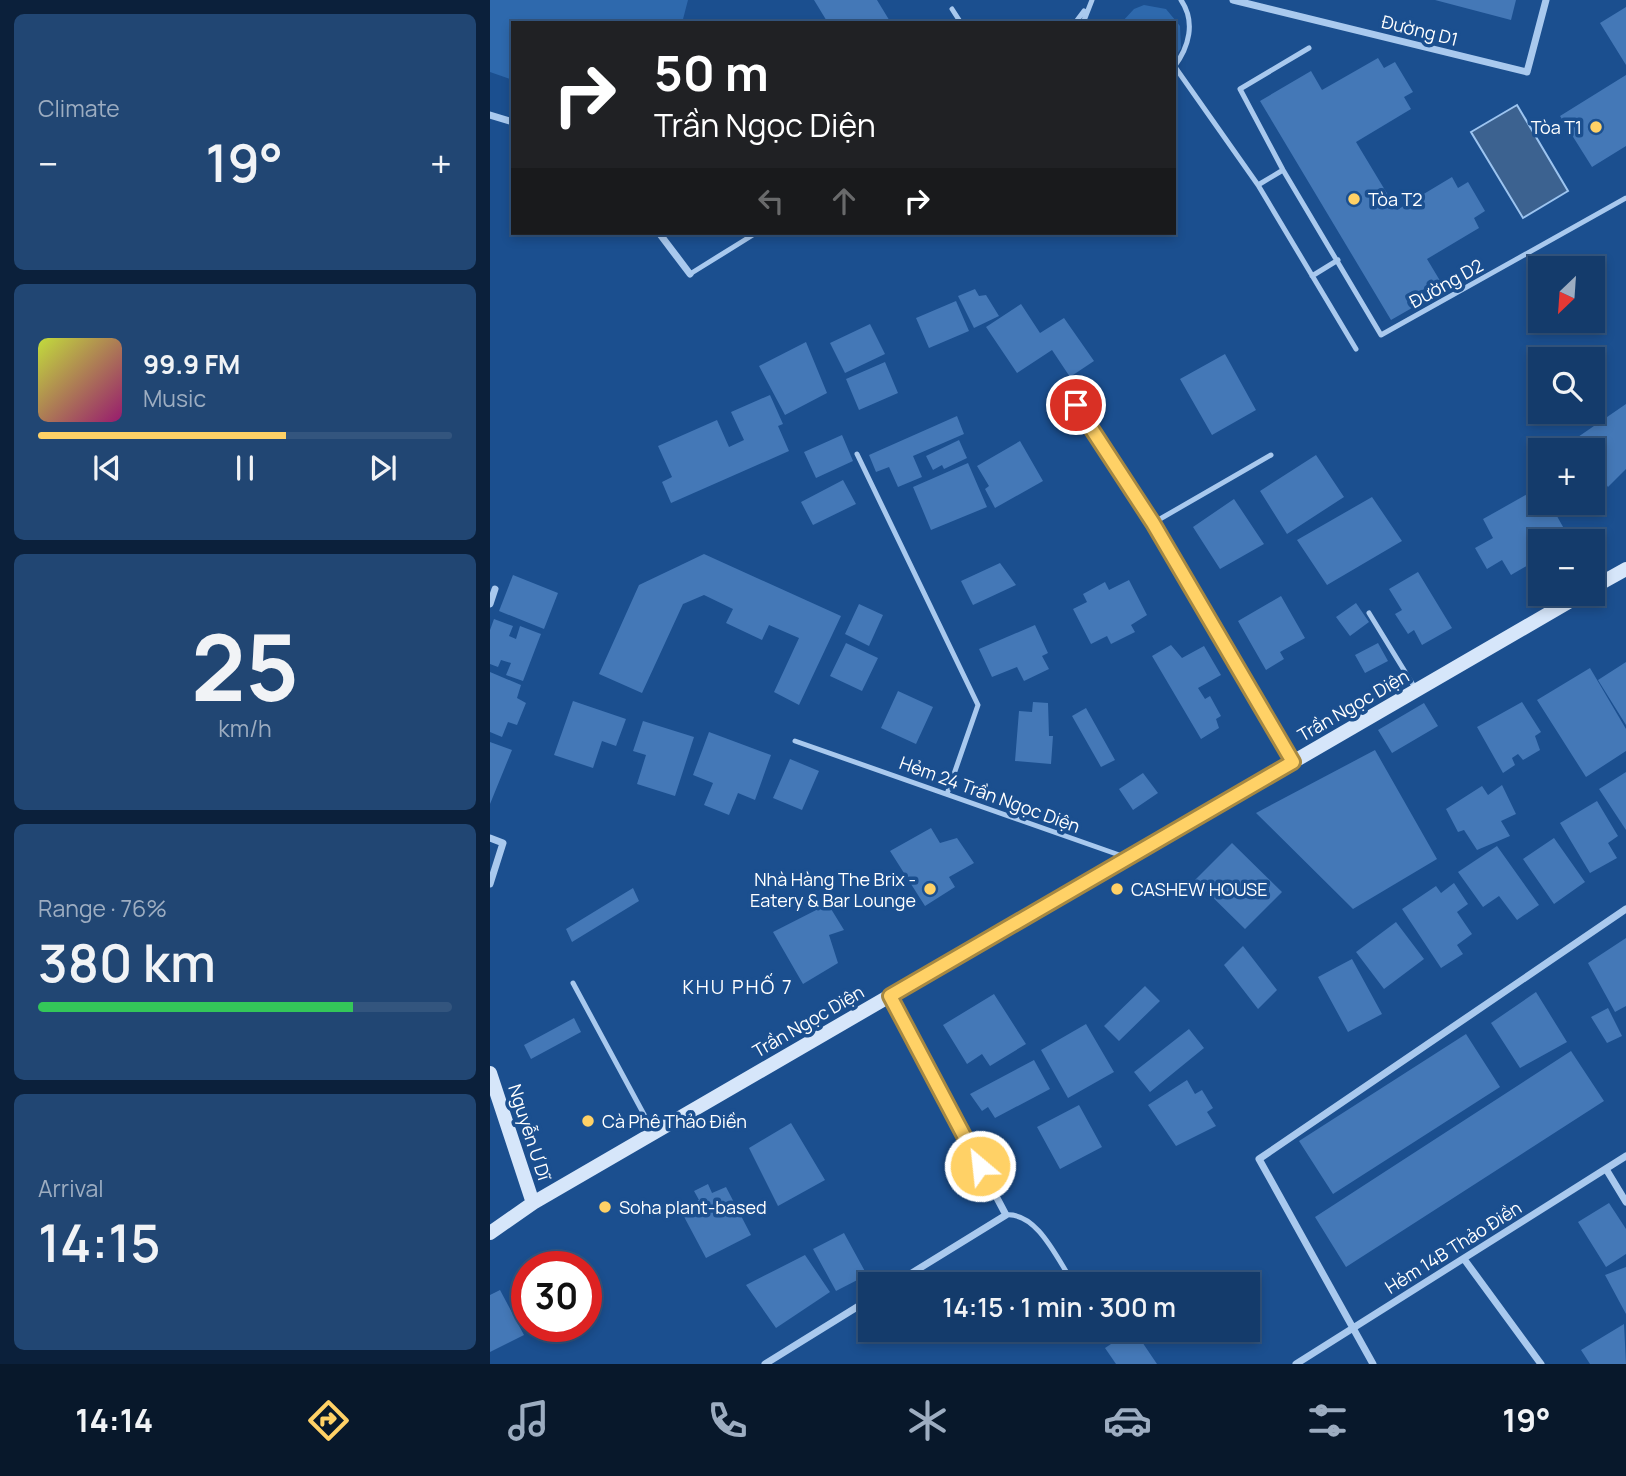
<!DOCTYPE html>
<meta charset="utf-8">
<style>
:root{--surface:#143b6b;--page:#214673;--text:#f1f3f6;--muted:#9dadc1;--line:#33557e;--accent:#ffd166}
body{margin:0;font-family:Manrope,sans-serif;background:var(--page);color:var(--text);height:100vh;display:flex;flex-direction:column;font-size:26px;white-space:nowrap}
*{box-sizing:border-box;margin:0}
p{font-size:23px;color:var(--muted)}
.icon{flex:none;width:38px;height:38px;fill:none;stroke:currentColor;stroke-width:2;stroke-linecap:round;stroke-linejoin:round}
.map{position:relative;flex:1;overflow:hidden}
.sheet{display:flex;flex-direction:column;gap:14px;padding:14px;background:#0b203b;width:490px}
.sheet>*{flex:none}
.top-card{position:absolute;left:21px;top:21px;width:665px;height:214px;border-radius:0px;box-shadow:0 4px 10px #0003,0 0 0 2px var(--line);background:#202124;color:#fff;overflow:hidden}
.needle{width:46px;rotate:205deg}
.buttons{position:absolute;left:1038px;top:256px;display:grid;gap:14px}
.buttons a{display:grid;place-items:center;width:77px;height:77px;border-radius:0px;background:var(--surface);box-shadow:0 4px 10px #0003,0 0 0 2px var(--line);font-size:35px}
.speed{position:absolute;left:21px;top:1251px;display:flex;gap:14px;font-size:35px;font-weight:700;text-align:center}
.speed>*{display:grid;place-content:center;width:91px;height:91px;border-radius:50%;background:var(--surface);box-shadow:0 4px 10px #0003,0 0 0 2px var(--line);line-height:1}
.speed .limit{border:10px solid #d22;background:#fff;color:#111}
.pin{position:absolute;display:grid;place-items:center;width:60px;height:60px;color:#fff;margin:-30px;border:4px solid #fff;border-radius:50%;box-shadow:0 2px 7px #0007}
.me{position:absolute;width:77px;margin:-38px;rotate:332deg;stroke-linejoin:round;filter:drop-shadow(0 0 5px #0008)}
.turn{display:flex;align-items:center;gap:24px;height:147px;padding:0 28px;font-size:32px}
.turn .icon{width:91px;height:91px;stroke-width:2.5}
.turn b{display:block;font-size:49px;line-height:60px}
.lanes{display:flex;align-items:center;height:66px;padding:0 28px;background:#0003;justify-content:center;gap:35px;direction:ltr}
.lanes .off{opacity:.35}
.big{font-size:52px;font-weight:600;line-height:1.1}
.sheet .widget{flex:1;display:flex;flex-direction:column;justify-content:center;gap:10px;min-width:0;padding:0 24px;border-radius:10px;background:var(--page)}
.sheet .dial{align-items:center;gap:0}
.dial b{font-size:91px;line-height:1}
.song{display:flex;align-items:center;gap:21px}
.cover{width:84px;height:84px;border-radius:10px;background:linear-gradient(135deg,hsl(70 70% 55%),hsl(320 70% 35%))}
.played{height:7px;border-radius:4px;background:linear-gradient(90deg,var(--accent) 60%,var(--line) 60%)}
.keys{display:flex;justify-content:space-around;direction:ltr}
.heat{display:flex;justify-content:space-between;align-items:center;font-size:38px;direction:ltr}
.charge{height:10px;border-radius:5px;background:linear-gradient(90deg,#34c759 76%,var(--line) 0)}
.trip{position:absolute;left:368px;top:1272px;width:402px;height:70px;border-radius:0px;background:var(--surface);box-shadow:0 4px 10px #0003,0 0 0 2px var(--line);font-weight:600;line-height:70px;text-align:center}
.menu{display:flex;height:112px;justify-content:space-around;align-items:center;background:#08182b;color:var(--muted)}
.menu .icon{width:49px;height:49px}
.menu .on{color:var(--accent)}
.menu b{font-size:32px;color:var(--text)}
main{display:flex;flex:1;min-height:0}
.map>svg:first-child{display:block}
</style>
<main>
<section class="sheet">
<div class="widget"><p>Climate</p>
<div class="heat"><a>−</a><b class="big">19°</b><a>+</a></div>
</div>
<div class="widget">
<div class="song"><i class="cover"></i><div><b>99.9 FM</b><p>Music</p></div></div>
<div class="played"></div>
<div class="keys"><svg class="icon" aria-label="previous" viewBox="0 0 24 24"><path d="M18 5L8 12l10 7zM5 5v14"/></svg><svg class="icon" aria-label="pause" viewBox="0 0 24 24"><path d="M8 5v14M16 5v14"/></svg><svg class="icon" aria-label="next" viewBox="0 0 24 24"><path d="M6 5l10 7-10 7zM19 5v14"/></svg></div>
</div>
<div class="widget dial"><b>25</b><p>km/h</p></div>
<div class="widget"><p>Range · 76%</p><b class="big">380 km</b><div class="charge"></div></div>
<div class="widget"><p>Arrival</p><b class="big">14:15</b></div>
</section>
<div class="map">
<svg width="1136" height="1364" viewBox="0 0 1136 1364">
<rect width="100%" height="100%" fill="#1b4f8f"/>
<path fill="#2e69ad" d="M0 0H198L192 23H23V80L0 72Z
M654 5 676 9 690 26 691 48 684 59V23H631L644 9Z"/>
<path fill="#3c6290" stroke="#9cc4f0" stroke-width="2" d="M1027 105 1078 191 1033 218 981 132Z"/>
<path fill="#4478b7" d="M324 0H387L401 23H338Z
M945 0H1026L1021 20Z
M1136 7V65L1110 23Z
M888 58 894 68 905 62 923 92 914 97 921 109 866 142 907 210 962 177 968 188 978 182 995 211 984 218 989 228 937 259 955 289 901 320 770 101 821 71 832 90Z
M1136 75V146L1102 167 1070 116Z
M485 289 489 296 496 295 509 316 484 328 468 296Z
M466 301 479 331 439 348 426 318Z
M531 304 550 333 574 318 604 361 580 377 562 350 527 373 496 327Z
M380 324 395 354 355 373 340 343Z
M316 342 337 393 295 415 269 366Z
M735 354 766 410 722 435 690 379Z
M395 362 408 393 369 410 356 379Z
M280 395 293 424 288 426 299 451 181 503 172 482 182 477 168 446 227 420 239 447 254 440 241 412Z
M1136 404V469L1118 487 1102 465V450H1092L1085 439Z
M467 416 474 434 423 456 432 477 408 487 399 467 386 472 379 455Z
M352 435 363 461 326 478 314 452Z
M469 440 477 458 454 469 452 465 443 470 436 456Z
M530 441 553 481 505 508 495 489 499 486 487 466Z
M826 455 854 497 797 534 770 491Z
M478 463 497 507 441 530 423 487Z
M353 480 366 504 323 525 311 502Z
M1050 487V502H1059L1081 541H1050V558L1021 575 1012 560 997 569 985 548 1003 538 993 519Z
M882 497 912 541 837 585 807 540Z
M744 499 774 544 730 569 703 527Z
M214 554 351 616 309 705 284 692 309 638 279 625 272 640 236 623 243 609 214 595 193 604 152 693 109 674 149 585Z
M510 563 526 585 483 605 471 581Z
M928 572 962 628 932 645 924 630 918 634 905 614 912 610 899 589Z
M23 575 68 593 54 629 9 611Z
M639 580 657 615 641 625 645 632 621 644 617 636 601 644 583 609 597 602 593 594 615 582 619 590Z
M791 596 815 638 790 652 794 659 776 670 748 621Z
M866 603 879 622 860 636 846 617Z
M369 604 393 615 379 646 355 634Z
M4 619 23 626 19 636 26 639 30 626 51 634 33 681 16 675 21 663 11 660 8 667 0 664V630Z
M545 625 558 653 552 656 559 669 534 681 527 667 502 677 489 649Z
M356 643 388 658 372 691 340 676Z
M888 643 898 661 875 673 865 655Z
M681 645 692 658 714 646 731 675 708 688 715 699 720 696 731 716 726 719 729 728 711 739 662 656Z
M1136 662V725L1108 680Z
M1100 668 1136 729V751L1096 777 1047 700Z
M0 672 31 685 27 698 36 703 27 725 18 722 12 737 0 732Z
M408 691 443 707 426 744 391 728Z
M83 701 136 719 126 746 112 741 103 768 64 755Z
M543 702 558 703 559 736H563L561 764 525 761 529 711 542 712Z
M1032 702 1051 732 1045 736 1050 750 1033 760 1028 754 1022 758 1025 765 1013 773 987 727Z
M934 703 948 726 902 753 888 730Z
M596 708 625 760 611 767 582 716Z
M153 721 204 737 185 796 147 784 156 755 143 751Z
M219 732 281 755 265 800 248 793 239 815 214 805 223 783 203 775Z
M0 742 22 750 0 804Z
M885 750 947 859 863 909 766 813Z
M300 759 329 771 312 810 283 798Z
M1136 772V830L1109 789Z
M653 773 668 793 643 810 629 789Z
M1012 785 1026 814 1011 821 1020 836 987 850 974 830 968 832 956 809 992 786 998 795Z
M1107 801 1128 836 1118 843 1127 858 1100 873 1070 823Z
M441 828 450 843 467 838 484 863 459 877 465 887 435 906 400 851Z
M1064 838 1095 882 1064 904 1033 859Z
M742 843 792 892 755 929 705 880Z
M1007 846 1049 905 1027 920 1009 896 993 907 968 872Z
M964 883 978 904 967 912 982 934 967 945 973 954 951 968 912 909 946 886 951 893Z
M143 888 149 901 82 942 76 929Z
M338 904 354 930 339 935 348 963 313 984 283 932Z
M906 922 934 959 894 989 866 952Z
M1136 938V1006L1125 1012 1098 963Z
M753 946 787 990 768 1009 734 965Z
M862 959 892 1014 858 1032 828 977Z
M655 986 670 1001 629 1041 614 1026Z
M1046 992 1077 1042 1030 1068 1001 1023Z
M504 994 536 1044 500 1066 492 1054 477 1064 453 1025Z
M1118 1008 1132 1036 1117 1043 1101 1017Z
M84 1018 91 1032 41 1059 34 1045Z
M596 1024 624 1072 578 1098 551 1050Z
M699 1029 714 1048 660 1092 644 1072Z
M976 1034 1010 1087 843 1194 809 1141Z
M1081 1051 1114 1101 856 1267 825 1217Z
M544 1060 560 1089 505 1118 498 1107 492 1111 480 1094Z
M697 1080 705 1094 712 1090 723 1108 717 1112 726 1126 686 1146 658 1105Z
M589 1105 612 1147 570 1169 547 1127Z
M301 1123 335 1180 288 1206 259 1148Z
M218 1184 222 1193 236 1187 261 1235 216 1258 191 1211 209 1200 204 1191Z
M1119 1203 1136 1229V1254L1116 1267 1088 1222Z
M354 1233 377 1275 346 1291 323 1249Z
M315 1255 340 1292 286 1328 256 1285Z
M1136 1267V1314L1115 1275Z
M10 1290 34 1335 0 1352V1295Z
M1134 1324 1136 1364H1100L1091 1350Z
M642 1330H644L667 1364H626L615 1348Z"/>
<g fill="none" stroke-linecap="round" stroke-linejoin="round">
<path stroke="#a9c9ee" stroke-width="5" d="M462 9 471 23
M585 23 594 11
M593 23 602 0
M819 48 750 89 793 170 891 335 1136 198
M684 67C699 47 706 22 691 0
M685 67 768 185 866 349
M768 185 793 170
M200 274 266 233
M822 276 848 260
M586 405 663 523 802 761
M367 454 488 705 457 794
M663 523 781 455
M879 613 925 688
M305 741 635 857
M83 983 164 1133
M516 1215C548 1212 568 1261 584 1284"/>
<path stroke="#a9c9ee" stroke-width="7" d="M743 0 1037 72 1056 0
M0 115 23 122
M169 233 200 274
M0 604 5 589
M0 838 13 843 0 884
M400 996 516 1215 404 1284
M1116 1169 1136 1202
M974 1259 1051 1364
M275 1364 380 1299
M806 1364 1136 1156
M883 1364 769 1159 1136 909"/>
<path stroke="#d6e6fa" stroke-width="14" d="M1102 588 1136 569
M0 1073 43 1203
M0 1233 43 1203 1094 593"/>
</g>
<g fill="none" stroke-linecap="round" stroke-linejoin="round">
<g stroke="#a68842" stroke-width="18">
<path id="route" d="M490 1166 400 996 803 762 663 523 586 405"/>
</g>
<use href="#route" stroke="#ffd166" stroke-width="12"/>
</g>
<g fill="#ffd166" stroke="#1b4f8f" stroke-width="2.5">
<circle cx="1106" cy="127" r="7"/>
<circle cx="864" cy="199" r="7"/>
<circle cx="440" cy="889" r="7"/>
<circle cx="627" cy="889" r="7"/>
<circle cx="98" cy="1121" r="7"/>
<circle cx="115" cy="1207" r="7"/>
</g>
<g text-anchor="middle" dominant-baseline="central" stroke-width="7" stroke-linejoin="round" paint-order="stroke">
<g font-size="18" fill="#fff" stroke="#1b4f8f">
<text transform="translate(930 30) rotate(14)">Đường D1</text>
<text transform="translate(956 283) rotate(-29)">Đường D2</text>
<text transform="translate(863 705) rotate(-30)">Trần Ngọc Diện</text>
<text transform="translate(500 794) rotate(20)">Hẻm 24 Trần Ngọc Diện</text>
<text transform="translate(318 1021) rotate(-30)">Trần Ngọc Diện</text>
<text transform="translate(40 1132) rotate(72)">Nguyễn Ư Dĩ</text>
<text transform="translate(963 1247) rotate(-32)">Hẻm 14B Thảo Điền</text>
</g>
<g font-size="18" fill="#fff" stroke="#1b4f8f" text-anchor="start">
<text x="1092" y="127" text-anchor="end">Tòa T1</text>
<text x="878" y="199">Tòa T2</text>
<text x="426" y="879" text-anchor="end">Nhà Hàng The Brix -<tspan x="426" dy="21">Eatery &amp; Bar Lounge</tspan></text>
<text x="641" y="889">CASHEW HOUSE</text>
<text x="112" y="1121">Cà Phê Thảo Điền</text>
<text x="129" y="1207">Soha plant-based</text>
</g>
<g font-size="19" letter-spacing="2" fill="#fff" stroke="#1b4f8f">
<text x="248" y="987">KHU PHỐ 7</text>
</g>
</g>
</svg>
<div class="buttons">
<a><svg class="needle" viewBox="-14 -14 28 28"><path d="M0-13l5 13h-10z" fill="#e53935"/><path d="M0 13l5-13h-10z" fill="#9dadc1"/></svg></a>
<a><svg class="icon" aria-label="search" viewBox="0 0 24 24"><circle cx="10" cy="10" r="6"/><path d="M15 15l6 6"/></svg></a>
<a>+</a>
<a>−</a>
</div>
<div class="speed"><div class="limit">30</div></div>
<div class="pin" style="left:586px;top:405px;background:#d93025"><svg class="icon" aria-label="arrive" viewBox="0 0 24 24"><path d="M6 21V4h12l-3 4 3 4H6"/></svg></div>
<svg class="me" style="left:490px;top:1166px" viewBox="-20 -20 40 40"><circle r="17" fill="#ffd166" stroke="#fff" stroke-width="3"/><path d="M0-11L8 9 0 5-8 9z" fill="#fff"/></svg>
<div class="trip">14:15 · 1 min · 300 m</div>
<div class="top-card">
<div class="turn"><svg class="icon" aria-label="right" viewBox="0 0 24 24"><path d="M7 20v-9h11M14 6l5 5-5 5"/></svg><div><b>50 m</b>Trần Ngọc Diện</div></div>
<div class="lanes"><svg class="icon off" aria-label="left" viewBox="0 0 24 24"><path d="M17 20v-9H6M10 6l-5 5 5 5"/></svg><svg class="icon off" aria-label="ahead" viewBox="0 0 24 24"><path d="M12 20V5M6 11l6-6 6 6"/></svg><svg class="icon" aria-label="right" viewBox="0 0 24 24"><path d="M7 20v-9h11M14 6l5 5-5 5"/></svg></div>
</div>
</div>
</main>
<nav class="menu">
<b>14:14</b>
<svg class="icon on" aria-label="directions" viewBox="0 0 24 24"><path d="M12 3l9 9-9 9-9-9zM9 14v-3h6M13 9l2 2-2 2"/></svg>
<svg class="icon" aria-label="music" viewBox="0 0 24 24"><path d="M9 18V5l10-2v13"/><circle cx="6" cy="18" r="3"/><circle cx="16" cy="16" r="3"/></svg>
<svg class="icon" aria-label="phone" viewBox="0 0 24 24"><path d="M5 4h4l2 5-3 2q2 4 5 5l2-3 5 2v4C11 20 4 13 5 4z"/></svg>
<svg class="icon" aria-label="climate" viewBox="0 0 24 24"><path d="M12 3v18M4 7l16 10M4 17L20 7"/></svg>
<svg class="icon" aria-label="car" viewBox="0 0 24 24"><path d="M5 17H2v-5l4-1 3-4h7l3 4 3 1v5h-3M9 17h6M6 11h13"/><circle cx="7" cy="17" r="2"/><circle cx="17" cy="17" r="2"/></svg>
<svg class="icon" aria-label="filters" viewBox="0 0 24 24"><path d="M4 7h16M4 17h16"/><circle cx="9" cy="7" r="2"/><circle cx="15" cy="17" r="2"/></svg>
<b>19°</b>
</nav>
